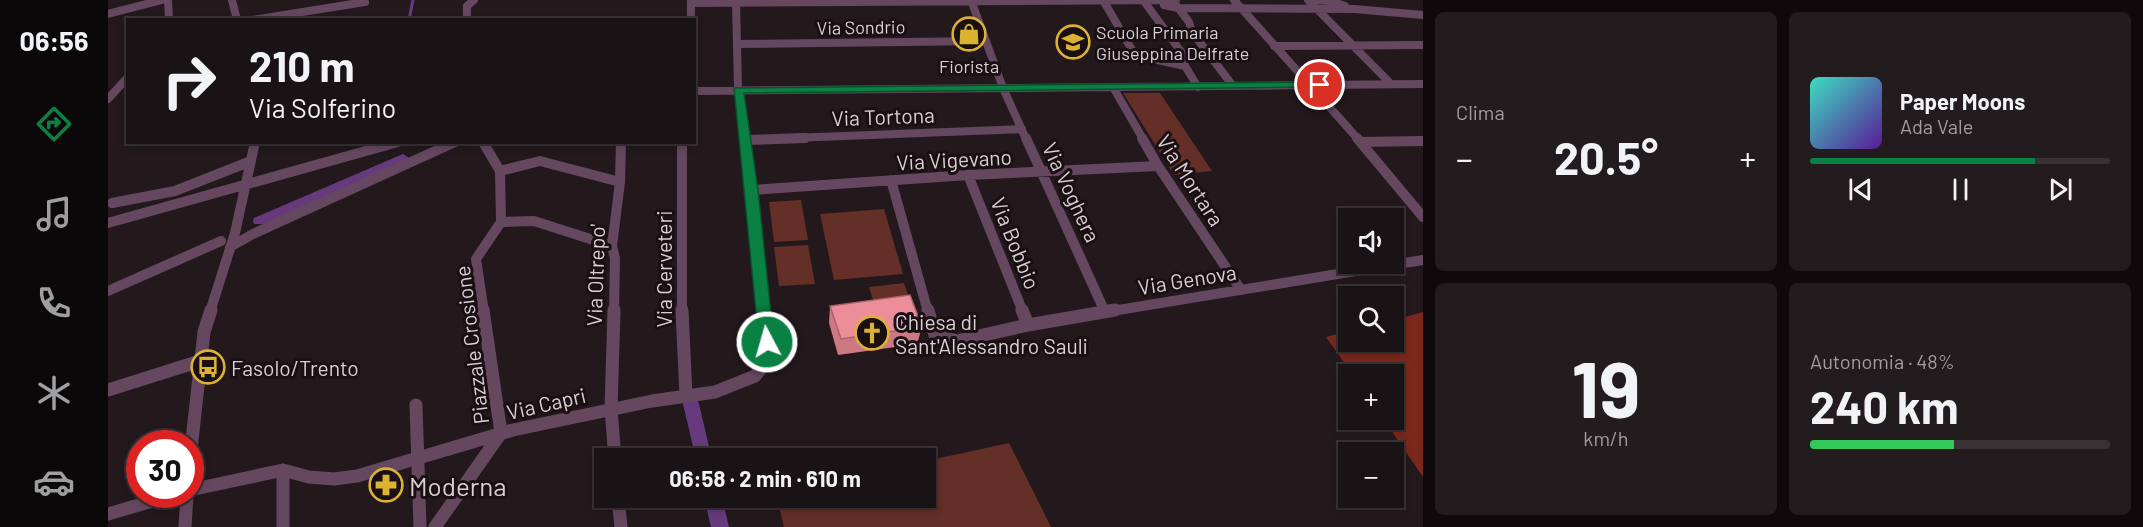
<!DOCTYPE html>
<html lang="it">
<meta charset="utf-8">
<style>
:root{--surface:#1a1316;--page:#231c1f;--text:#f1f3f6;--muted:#9f9ea1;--line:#383235;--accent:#0b8043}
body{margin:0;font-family:Barlow,sans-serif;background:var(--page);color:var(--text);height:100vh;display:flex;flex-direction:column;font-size:22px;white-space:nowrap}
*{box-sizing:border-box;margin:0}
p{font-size:20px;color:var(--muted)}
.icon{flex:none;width:33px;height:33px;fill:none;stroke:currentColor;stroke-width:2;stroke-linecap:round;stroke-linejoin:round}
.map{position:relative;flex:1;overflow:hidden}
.panel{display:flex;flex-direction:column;gap:12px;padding:12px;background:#0e0a0c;width:720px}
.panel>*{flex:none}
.top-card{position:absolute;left:18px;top:18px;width:570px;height:126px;border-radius:0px;box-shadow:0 3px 9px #0003,0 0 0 2px var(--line);background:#1a1316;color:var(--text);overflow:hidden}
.buttons{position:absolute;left:1230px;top:208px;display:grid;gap:12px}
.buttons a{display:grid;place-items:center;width:66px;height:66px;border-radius:0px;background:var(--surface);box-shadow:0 3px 9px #0003,0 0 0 2px var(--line);font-size:30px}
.speed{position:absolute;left:18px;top:430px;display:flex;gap:12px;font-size:30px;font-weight:700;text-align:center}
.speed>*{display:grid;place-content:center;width:78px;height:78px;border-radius:50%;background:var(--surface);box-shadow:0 3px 9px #0003,0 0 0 2px var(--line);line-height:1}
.speed .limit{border:9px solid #d22;background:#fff;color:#111}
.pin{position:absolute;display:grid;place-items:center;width:51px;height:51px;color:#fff;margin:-26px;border:3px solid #fff;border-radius:50%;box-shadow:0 2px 6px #0007}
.me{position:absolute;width:66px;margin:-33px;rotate:354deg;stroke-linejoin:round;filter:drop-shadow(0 0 4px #0008)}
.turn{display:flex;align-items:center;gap:21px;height:126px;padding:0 24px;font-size:27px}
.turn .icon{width:78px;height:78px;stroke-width:2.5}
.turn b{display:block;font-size:42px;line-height:51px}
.big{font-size:45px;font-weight:700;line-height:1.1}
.panel .tile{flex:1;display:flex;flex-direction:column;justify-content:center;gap:9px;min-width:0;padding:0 21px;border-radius:9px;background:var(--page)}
.panel .dial{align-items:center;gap:0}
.dial b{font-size:78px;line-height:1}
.song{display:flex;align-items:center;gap:18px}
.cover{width:72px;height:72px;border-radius:9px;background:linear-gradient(135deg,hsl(170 70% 55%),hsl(270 70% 35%))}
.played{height:6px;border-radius:3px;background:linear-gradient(90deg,var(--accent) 75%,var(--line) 75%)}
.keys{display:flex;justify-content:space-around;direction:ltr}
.heat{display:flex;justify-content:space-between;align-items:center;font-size:33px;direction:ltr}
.charge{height:9px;border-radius:4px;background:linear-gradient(90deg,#34c759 48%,var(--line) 0)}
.panel .tiles{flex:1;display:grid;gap:12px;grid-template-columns:repeat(2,1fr)}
.trip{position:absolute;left:486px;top:448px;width:342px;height:60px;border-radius:0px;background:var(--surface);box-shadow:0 3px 9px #0003,0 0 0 2px var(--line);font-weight:700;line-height:60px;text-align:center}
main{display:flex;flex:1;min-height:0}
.tab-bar{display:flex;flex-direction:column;width:108px;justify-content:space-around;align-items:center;background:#0a0809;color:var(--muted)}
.tab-bar .icon{width:42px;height:42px}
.tab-bar .current{color:var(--accent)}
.tab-bar b{font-size:27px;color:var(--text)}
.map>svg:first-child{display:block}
</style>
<main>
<nav class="tab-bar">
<b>06:56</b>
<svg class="icon current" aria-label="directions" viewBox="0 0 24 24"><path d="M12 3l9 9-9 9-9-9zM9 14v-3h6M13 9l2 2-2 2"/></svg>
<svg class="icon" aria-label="music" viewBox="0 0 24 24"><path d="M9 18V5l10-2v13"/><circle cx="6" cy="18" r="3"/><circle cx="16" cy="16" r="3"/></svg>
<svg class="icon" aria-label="phone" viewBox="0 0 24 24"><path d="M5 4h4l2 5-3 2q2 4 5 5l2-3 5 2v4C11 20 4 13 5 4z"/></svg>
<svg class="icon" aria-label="climate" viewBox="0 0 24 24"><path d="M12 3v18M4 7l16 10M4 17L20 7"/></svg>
<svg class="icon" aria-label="car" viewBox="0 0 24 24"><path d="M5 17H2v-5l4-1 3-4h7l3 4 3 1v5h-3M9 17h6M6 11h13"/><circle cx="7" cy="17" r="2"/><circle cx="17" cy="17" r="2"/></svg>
</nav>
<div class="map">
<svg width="1315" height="527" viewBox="0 0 1315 527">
<rect width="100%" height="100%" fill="#23191d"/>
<path fill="#632f26" d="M1015 93H1052L1104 171 1066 175Z
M693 200 700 240 666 242 661 202Z
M776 209 795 274 726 280 712 214Z
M700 245 707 284 671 286 666 247Z
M796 283 802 301 767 306 761 287Z
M901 443 943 527H676L669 498H818V461Z"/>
<path fill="#7b281c" d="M1315 312V477L1276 420H1286V375H1245L1218 337 1240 331V342H1286V320Z"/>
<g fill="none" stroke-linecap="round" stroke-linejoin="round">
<path stroke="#673a7e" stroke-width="3" d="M301 20 305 0"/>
<path fill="#673a7e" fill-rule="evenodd" d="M295 154 301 158 299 161 156 224H146L145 221 146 218Z
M583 397 589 399 591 404 604 459H588L575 404 577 399Z
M596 498H614L621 527H603Z"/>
<path stroke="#654860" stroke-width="8" d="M60 0 61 20
M124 0 129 20
M583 0V20
M628 0 630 90 637 139
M863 0 895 88 918 139
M995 0 1027 55 1077 66
M1035 0 1074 53 1077 66 1090 87
M1126 0 1250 139
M1200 0 1283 84
M1203 0 1223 1 1237 6
M583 3 1068 0
M1056 5 1070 8 1246 9 1315 15
M1068 5 1081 22 1084 32 1125 86
M0 14 54 0
M144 20 257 2
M359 20V6L366 0
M630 44 876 41
M1166 46 1315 45
M1005 87 1035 139
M589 91 1315 84
M0 99 20 77
M659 139 914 129"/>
<path stroke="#654860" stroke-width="10" d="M637 138 656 312
M918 138 997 312
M1034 138 1050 166 1133 290
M1249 138 1315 217
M638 140 697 138
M375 142 392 171 393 222
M574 142V312
M1253 142 1315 141
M392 171 432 161 512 182
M860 175 915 312
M783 180 820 312
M644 190 860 175 1050 166
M4 203 67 191 143 161
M393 222 426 221 504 246
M0 223 290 142
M122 247 145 234 347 142
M0 291 113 241
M102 312 127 233 147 142
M376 312 368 259 393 222
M506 312 507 258 504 246 512 182 513 142
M998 312 1315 260"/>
<path stroke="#654860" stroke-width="13" d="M506 310 503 409 507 459
M574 310 578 396
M820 310 827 335 849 341 920 325 1007 310
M914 310 920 325
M0 390 92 361
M308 405 312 527
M82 458 96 332 103 310
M175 470V527
M82 490 175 470 201 477 226 479 249 476 405 430 544 401 607 392 647 376 655 366 659 342 656 310
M510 498 513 527
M0 514 65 495
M77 527 79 495
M327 527 393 433 375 310"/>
</g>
<path fill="#cd7984" d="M722 306 814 327 809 344 730 355 721 323Z"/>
<path fill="#ee8d9a" stroke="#a7636c" stroke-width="1.5" d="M802 295 814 327 733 339 722 306Z"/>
<path fill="#0b8043" stroke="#07532c" stroke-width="1.5" d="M1212 82 1217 85 1216 87 636 93 650 190 666 342 664 346 659 348 654 346 651 342 626 88Z"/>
<defs>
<g id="shop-ring" transform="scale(1.725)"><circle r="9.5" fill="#1a1014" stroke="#dcb233" stroke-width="1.5"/><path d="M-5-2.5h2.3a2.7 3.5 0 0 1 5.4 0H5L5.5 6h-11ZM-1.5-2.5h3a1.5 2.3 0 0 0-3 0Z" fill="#dcb233"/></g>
<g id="school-ring" transform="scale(1.725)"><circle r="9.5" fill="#1a1014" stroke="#dcb233" stroke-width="1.5"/><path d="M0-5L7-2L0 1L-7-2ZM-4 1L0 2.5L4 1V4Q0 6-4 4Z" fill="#dcb233"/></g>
<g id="church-ring" transform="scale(1.725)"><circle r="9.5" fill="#1a1014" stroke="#dcb233" stroke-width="1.5"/><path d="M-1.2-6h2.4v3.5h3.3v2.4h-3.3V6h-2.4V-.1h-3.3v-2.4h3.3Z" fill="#dcb233"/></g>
<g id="bus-ring" transform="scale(1.725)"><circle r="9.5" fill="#1a1014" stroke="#dcb233" stroke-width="1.5"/><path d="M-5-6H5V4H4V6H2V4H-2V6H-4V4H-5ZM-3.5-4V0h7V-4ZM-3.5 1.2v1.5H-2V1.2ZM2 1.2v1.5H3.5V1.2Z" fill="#dcb233"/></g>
<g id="pharmacy-ring" transform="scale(1.725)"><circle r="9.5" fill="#1a1014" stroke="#dcb233" stroke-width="1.5"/><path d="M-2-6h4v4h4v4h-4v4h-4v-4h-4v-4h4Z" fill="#dcb233"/></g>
</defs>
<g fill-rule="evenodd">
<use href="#shop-ring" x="861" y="34"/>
<use href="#school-ring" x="965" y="42"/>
<use href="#church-ring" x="764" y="333"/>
<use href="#bus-ring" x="100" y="367"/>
<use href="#pharmacy-ring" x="278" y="485"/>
</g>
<g text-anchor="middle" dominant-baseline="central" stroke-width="6" stroke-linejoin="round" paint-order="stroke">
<g font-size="18" fill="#d7d0d3" stroke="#1a1014">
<text transform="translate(753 27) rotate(-1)">Via Sondrio</text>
</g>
<g font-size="18" fill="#d7d0d3" stroke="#1a1014" text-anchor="start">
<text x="988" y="32">Scuola Primaria<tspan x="988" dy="21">Giuseppina Delfrate</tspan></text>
<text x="861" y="66" text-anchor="middle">Fiorista</text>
</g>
<g font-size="21" fill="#d7d0d3" stroke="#1a1014">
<text transform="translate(775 116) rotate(-2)">Via Tortona</text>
<text transform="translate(846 159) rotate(-3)">Via Vigevano</text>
<text transform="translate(1083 180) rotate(57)">Via Mortara</text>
<text transform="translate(964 192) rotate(65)">Via Voghera</text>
<text transform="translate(908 243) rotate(68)">Via Bobbio</text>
<text transform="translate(555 269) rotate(-90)">Via Cerveteri</text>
<text transform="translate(487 275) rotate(-88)">Via Oltrepo'</text>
<text transform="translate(1079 279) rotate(-9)">Via Genova</text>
<text transform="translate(363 345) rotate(-97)">Piazzale Crosione</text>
<text transform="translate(438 403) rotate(-13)">Via Capri</text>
</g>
<g font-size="21" fill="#d7d0d3" stroke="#1a1014" text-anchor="start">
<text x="787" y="321">Chiesa di<tspan x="787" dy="24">Sant'Alessandro Sauli</tspan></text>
<text x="123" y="367">Fasolo/Trento</text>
</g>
<g font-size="26" fill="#d7d0d3" stroke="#1a1014" text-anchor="start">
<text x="301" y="485">Moderna</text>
</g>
</g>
</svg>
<div class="buttons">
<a><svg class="icon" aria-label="sound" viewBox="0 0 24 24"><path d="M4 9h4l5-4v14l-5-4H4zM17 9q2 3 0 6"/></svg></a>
<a><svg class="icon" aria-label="search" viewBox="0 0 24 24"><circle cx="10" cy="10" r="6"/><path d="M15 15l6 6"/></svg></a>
<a>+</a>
<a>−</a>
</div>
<div class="speed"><div class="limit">30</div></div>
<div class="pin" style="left:1212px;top:85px;background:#d93025"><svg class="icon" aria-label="arrive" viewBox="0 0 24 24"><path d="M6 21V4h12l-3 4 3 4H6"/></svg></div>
<svg class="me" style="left:659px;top:342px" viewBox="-20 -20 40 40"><circle r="17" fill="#0b8043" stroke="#fff" stroke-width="3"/><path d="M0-11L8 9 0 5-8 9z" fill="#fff"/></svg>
<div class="trip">06:58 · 2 min · 610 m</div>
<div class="top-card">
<div class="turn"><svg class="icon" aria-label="right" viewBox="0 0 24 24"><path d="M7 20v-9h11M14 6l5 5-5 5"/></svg><div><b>210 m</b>Via Solferino</div></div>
</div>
</div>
<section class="panel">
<div class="tiles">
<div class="tile"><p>Clima</p>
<div class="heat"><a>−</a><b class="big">20.5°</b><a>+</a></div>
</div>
<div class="tile">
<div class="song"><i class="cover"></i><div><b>Paper Moons</b><p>Ada Vale</p></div></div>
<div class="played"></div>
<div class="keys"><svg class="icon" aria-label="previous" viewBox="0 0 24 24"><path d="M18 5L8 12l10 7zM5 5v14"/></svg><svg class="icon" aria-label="pause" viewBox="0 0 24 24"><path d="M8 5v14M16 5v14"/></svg><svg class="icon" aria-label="next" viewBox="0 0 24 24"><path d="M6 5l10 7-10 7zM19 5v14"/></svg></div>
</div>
<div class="tile dial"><b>19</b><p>km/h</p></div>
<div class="tile"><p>Autonomia · 48%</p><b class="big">240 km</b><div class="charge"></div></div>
</div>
</section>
</main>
